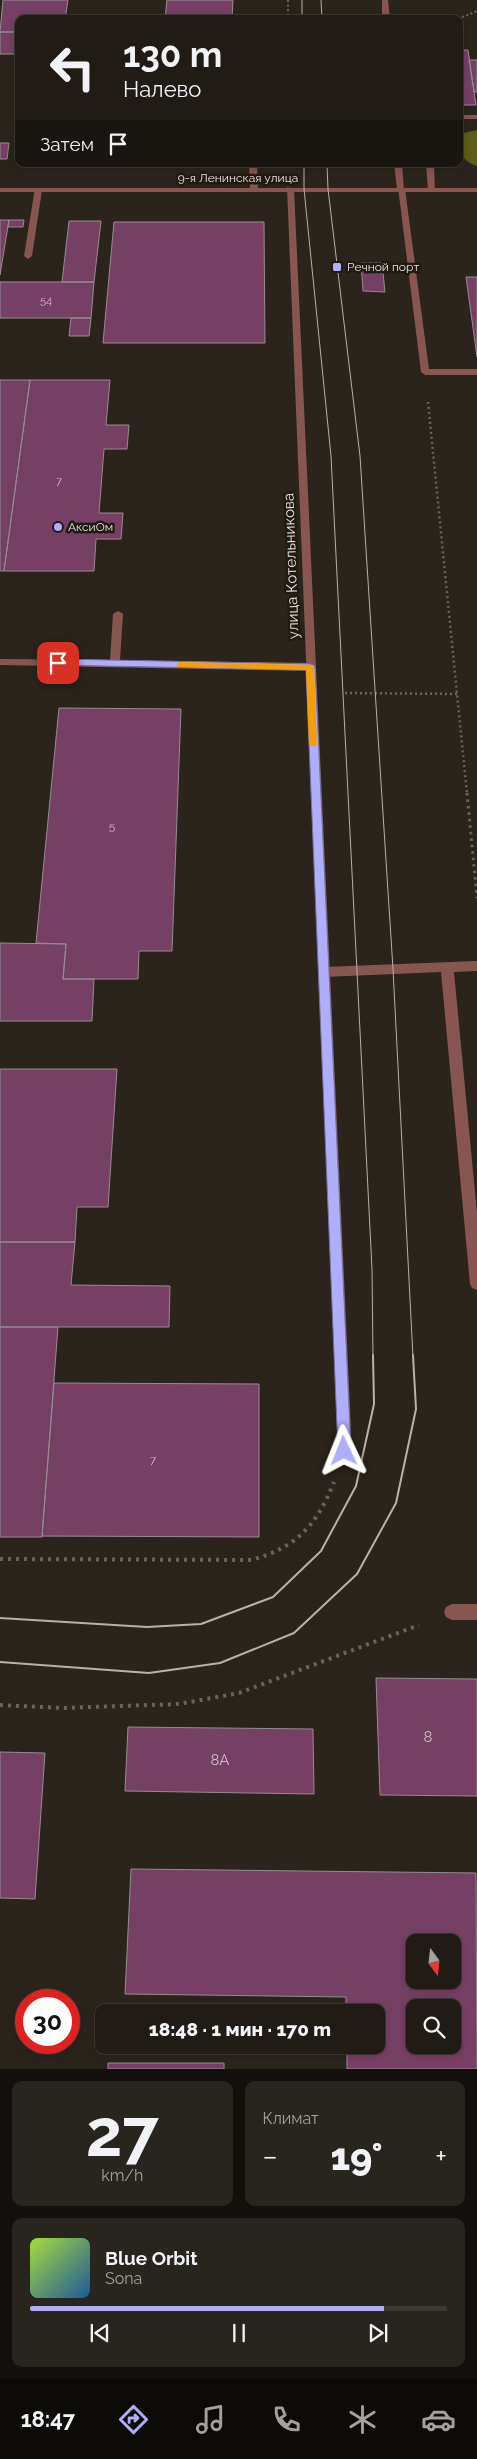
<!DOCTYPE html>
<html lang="ru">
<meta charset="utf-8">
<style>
:root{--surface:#201b15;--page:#28241e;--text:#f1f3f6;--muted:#a2a1a0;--line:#3d3934;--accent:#b0aefa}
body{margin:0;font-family:Raleway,sans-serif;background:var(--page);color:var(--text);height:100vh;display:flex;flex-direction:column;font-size:19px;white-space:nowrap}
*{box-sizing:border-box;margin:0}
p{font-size:16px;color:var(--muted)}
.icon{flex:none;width:28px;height:28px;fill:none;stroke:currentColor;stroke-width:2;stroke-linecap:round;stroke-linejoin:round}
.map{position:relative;height:2069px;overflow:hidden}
.side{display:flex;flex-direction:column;gap:12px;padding:12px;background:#120f0c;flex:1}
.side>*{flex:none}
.banner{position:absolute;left:15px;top:15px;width:448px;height:152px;border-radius:10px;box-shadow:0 2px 8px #0003,0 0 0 1px var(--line);background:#201b15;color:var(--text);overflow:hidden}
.needle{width:32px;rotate:165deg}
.fabs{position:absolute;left:406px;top:1934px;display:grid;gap:10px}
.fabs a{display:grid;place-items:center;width:55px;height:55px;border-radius:10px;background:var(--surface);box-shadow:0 2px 8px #0003,0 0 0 1px var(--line);font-size:25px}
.speed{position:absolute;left:15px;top:1989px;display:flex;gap:10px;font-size:25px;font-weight:700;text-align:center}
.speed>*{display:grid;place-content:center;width:65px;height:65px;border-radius:50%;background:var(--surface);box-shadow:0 2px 8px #0003,0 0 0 1px var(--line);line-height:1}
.speed .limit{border:8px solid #d22;background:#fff;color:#111}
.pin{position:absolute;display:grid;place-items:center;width:42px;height:42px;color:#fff;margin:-21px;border-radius:10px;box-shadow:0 2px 8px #0006}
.me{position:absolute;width:55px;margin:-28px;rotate:358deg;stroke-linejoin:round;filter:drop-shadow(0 0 4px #0008)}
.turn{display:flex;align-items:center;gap:18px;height:105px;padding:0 25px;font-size:22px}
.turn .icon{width:65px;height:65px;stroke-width:2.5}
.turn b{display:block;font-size:35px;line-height:42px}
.then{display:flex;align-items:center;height:48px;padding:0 25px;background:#0003;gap:10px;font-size:19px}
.big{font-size:38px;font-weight:800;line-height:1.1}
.side .card{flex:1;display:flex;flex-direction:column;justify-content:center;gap:8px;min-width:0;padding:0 18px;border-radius:10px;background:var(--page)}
.side .dial{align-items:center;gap:0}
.dial b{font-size:65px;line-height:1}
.song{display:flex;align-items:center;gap:15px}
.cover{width:60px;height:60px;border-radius:8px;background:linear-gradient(135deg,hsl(80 70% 55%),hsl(210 70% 35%))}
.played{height:5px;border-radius:2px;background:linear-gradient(90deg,var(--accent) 85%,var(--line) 85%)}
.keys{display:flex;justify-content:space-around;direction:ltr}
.heat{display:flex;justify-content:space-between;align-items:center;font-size:28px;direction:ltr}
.side .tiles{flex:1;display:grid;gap:12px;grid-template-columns:1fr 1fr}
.card:last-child{grid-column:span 2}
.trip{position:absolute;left:95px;top:2004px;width:290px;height:50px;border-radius:10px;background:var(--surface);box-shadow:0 2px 8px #0003,0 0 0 1px var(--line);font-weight:800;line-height:50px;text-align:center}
.menu{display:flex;height:80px;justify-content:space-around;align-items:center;background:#0d0b08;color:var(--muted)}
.menu .icon{width:35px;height:35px}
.menu .current{color:var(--accent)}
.menu b{font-size:22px;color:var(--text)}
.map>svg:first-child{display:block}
</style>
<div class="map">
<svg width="477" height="2069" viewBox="0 0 477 2069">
<rect width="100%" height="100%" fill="#2b241c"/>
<path fill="#5c5e19" d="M477 130V166C460 161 457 147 464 133Z"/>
<path fill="#764064" stroke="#978b92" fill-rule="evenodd" d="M3 0H68L65 19H19V32H0Z
M167 0H233L232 19H165Z
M0 32H19V54H0Z
M459 50H468L476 105H459Z
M469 60H477V92H474Z
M0 143H9L7 159H0Z
M0 220H9L0 275Z
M9 220H24L23 227H8Z
M69 221H101L94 282H62Z
M114 222H264L265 343H103Z
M361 263H382L385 292 363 291Z
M466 277H477V357Z
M0 282H94L91 318H0Z
M71 318H91L89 336H69Z
M0 380H30L4 571H0Z
M30 380H110L106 425H129L127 449H104L99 513H123L121 539H96L94 571H4Z
M59 708 181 709 172 951H139L138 979H63L66 944 36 943Z
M0 943 66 944 63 979H94L92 1021H0Z
M0 1069H117L108 1207H77L75 1242H0Z
M0 1242H75L71 1285 170 1286 169 1327H0Z
M0 1327H58L42 1537H0Z
M54 1383 259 1384V1537L42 1536Z
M376 1678 477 1679V1796L380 1795Z
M128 1727 313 1729 314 1794 125 1791Z
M0 1752 45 1753 35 1899 0 1898Z
M131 1869 476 1873 477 2069H347V2045H376V2012H346V1997L125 1994ZM415 1942H452V1980H415ZM415 2008H452V2045H415Z
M108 2063H224V2069H108Z"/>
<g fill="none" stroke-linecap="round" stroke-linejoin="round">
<path stroke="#6a645d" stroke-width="2" stroke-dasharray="2 2.5" stroke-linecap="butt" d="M288 0V19
M458 19 477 11"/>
<path stroke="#6a645d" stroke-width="2.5" stroke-dasharray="2 3" stroke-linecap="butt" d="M428 402 467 794
M345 693 457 694"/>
<path stroke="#6a645d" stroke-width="3" stroke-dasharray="2.5 4" stroke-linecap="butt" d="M467 793 477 898"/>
<path stroke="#6a645d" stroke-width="4" stroke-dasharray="3 5" stroke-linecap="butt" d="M0 1559 251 1560C296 1548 317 1525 334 1482
M0 1705 62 1708 179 1704 239 1693 419 1625"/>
<path fill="#885650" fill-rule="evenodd" d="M459 115H477V119H459Z
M249 164H257L258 189 254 191 250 189Z
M426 164H434L435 192 428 190Z
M398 187 405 189 429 369H477V375H425L421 372Z
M35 188 42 190 32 256 28 259 24 256Z
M118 611 123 614 120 660 311 663 316 667 311 671 0 665V659L110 660 113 614Z
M477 961V971L454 972 477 1213V1290L472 1288 470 1284 441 972 324 977 318 972 324 967Z"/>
<path fill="#885650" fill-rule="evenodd" d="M382 0H388L390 19H382Z
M394 164H402L404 191 397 189Z"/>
<path fill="#885650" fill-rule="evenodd" d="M287 187 294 189 352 1451 350 1456 345 1458 340 1456 338 1451Z
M452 1604H477V1620H452L446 1617 444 1612 446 1607Z"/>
<path fill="#885650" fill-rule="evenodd" d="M0 188H477V192H0Z"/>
<path stroke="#b7b2ac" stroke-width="1" d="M302 0V19
M321 0 322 19
M304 164V189L331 456 372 1269 373 1357
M327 164 328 189 360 456 393 969 413 1357"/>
<path stroke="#b7b2ac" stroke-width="2" d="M0 1618 147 1627 201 1624 273 1597 321 1551 356 1486 374 1404 373 1355
M0 1662 149 1673 220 1663 294 1633 357 1574 396 1503 416 1409 413 1355"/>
</g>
<path fill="#b0aefa" stroke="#7271a2" d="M58 659 311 664 315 667 351 1451 349 1456 344 1457 340 1456 338 1451 306 670 54 665V660Z"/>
<path fill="#f59e0b" d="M180 662 314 665 317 746H310L309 744 306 670 177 667V663Z"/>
<g fill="#b0aefa" stroke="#211a13" stroke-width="2">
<rect x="332" y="262" width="10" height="10" rx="2.5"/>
<circle cx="58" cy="527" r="5"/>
</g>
<g text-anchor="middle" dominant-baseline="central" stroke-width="5" stroke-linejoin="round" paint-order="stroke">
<g font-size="11" fill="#ccbac0">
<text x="46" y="300">54</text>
<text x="59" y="481">7</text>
</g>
<g font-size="12" fill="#e8e3de" stroke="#211a13">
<text x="238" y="178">9-я Ленинская улица</text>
</g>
<g font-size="12" fill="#e8e3de" stroke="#211a13" text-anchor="start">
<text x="347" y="267">Речной порт</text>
<text x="68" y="527">АксиОм</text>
</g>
<g font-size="12" fill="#ccbac0">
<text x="112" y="826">5</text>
<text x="153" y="1460">7</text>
</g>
<g font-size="15" fill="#e8e3de" stroke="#211a13">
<text transform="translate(291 566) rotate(-92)">улица Котельникова</text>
</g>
<g font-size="15" fill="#ccbac0">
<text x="428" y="1737">8</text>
<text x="220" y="1760">8А</text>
</g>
</g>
</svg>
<div class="fabs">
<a><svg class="needle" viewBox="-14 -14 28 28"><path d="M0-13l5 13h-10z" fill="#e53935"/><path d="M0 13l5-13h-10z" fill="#a2a1a0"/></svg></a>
<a><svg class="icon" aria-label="search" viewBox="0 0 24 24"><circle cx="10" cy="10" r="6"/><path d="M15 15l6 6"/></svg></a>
</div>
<div class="speed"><div class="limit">30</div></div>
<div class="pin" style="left:58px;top:663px;background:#d93025"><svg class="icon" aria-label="arrive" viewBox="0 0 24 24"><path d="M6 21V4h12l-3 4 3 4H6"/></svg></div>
<svg class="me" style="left:344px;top:1451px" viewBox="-20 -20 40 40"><path d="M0-17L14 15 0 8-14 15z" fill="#b0aefa" stroke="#fff" stroke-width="4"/></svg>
<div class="trip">18:48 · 1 мин · 170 m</div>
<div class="banner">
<div class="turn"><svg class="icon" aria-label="left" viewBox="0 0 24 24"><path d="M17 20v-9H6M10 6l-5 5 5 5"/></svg><div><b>130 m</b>Налево</div></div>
<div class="then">Затем<svg class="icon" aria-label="arrive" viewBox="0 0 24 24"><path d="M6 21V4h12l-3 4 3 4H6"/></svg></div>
</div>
</div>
<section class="side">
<div class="tiles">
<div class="card dial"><b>27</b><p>km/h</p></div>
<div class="card"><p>Климат</p>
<div class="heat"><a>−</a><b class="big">19°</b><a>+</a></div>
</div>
<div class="card">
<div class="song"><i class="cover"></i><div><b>Blue Orbit</b><p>Sona</p></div></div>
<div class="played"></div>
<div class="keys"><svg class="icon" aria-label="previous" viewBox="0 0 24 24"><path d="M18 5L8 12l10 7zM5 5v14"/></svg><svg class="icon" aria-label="pause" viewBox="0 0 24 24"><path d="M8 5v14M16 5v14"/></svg><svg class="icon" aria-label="next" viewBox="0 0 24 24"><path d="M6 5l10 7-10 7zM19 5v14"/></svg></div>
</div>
</div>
</section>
<nav class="menu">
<b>18:47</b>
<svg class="icon current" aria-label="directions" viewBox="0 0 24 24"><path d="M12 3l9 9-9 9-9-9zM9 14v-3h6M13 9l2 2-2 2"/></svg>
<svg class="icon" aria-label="music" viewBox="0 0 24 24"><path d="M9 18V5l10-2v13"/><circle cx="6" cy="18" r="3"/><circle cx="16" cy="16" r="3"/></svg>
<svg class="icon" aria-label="phone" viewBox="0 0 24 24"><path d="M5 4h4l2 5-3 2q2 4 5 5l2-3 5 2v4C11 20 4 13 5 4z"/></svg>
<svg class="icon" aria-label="climate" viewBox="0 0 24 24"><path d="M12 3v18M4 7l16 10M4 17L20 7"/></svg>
<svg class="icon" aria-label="car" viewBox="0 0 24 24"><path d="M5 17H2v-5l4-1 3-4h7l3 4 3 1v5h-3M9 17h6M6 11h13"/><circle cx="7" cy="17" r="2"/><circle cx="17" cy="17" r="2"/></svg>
</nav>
